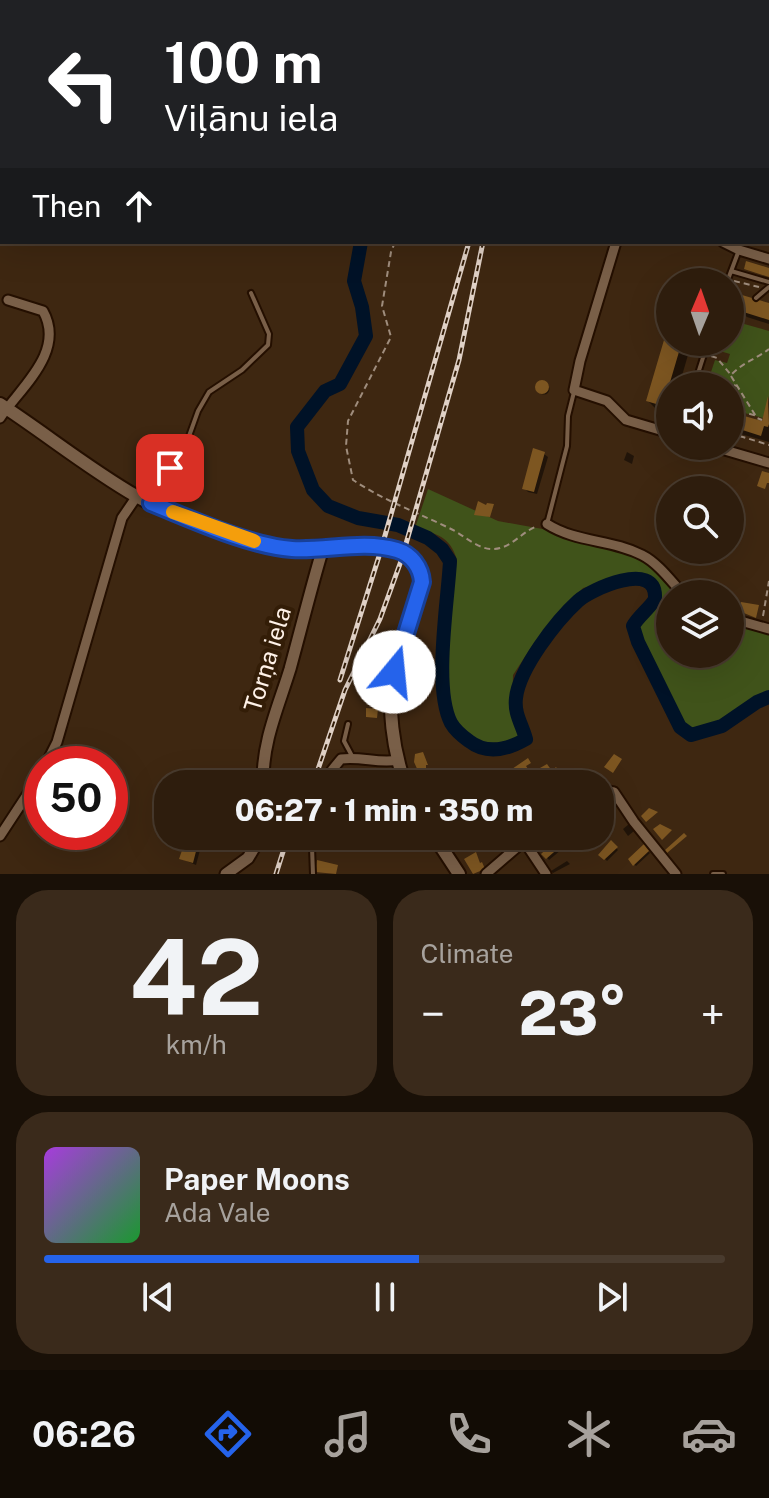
<!DOCTYPE html>
<meta charset="utf-8">
<style>
:root{--surface:#2e1d0d;--page:#3a2a1b;--text:#f1f3f6;--muted:#a7a29d;--line:#493b2e;--accent:#2563eb}
body{margin:0;font-family:"Public Sans",sans-serif;background:var(--page);color:var(--text);height:100vh;display:flex;flex-direction:column;font-size:30px;white-space:nowrap}
*{box-sizing:border-box;margin:0}
p{font-size:26px;color:var(--muted)}
.icon{flex:none;width:44px;height:44px;fill:none;stroke:currentColor;stroke-width:2;stroke-linecap:round;stroke-linejoin:round}
.map{position:relative;height:874px;overflow:hidden}
.sheet{display:flex;flex-direction:column;gap:16px;padding:16px;background:#191007;flex:1}
.sheet>*{flex:none}
.guide{position:absolute;left:0px;top:0px;width:770px;height:244px;box-shadow:0 8px 32px #0002,0 0 0 2px var(--line);background:#202124;color:#fff;overflow:hidden}
.needle{width:52px;rotate:2deg}
.fabs{position:absolute;left:656px;top:268px;display:grid;gap:16px}
.fabs a{display:grid;place-items:center;width:88px;height:88px;border-radius:50%;background:var(--surface);box-shadow:0 8px 32px #0002,0 0 0 2px var(--line);font-size:40px}
.speed{position:absolute;left:24px;top:746px;display:flex;gap:16px;font-size:40px;font-weight:700;text-align:center}
.speed>*{display:grid;place-content:center;width:104px;height:104px;border-radius:50%;background:var(--surface);box-shadow:0 8px 32px #0002,0 0 0 2px var(--line);line-height:1}
.speed .limit{border:12px solid #d22;background:#fff;color:#111}
.pin{position:absolute;display:grid;place-items:center;width:68px;height:68px;color:#fff;margin:-34px;border-radius:16px;box-shadow:0 4px 12px #0006}
.me{position:absolute;width:88px;margin:-44px;rotate:17deg;stroke-linejoin:round;filter:drop-shadow(0 0 6px #0008)}
.turn{display:flex;align-items:center;gap:28px;height:168px;padding:0 32px;font-size:36px}
.turn .icon{width:104px;height:104px;stroke-width:2.5}
.turn b{display:block;font-size:56px;line-height:68px}
.then{display:flex;align-items:center;height:76px;padding:0 32px;background:#0003;gap:16px;font-size:30px}
.big{font-size:60px;font-weight:800;line-height:1.1}
.sheet .card{flex:1;display:flex;flex-direction:column;justify-content:center;gap:12px;min-width:0;padding:0 28px;border-radius:32px;background:var(--page)}
.sheet .dial{align-items:center;gap:0}
.dial b{font-size:104px;line-height:1}
.song{display:flex;align-items:center;gap:24px}
.cover{width:96px;height:96px;border-radius:12px;background:linear-gradient(135deg,hsl(280 70% 55%),hsl(130 70% 35%))}
.played{height:8px;border-radius:4px;background:linear-gradient(90deg,var(--accent) 55%,var(--line) 55%)}
.keys{display:flex;justify-content:space-around;direction:ltr}
.heat{display:flex;justify-content:space-between;align-items:center;font-size:44px;direction:ltr}
.sheet .tiles{flex:1;display:grid;gap:16px;grid-template-columns:1fr 1fr}
.card:last-child{grid-column:span 2}
.trip{position:absolute;left:154px;top:770px;width:460px;height:80px;border-radius:32px;background:var(--surface);box-shadow:0 8px 32px #0002,0 0 0 2px var(--line);font-weight:800;line-height:80px;text-align:center}
.tabs{display:flex;height:128px;justify-content:space-around;align-items:center;background:#120c05;color:var(--muted)}
.tabs .icon{width:56px;height:56px}
.tabs .on{color:var(--accent)}
.tabs b{font-size:36px;color:var(--text)}
.map>svg:first-child{display:block}
</style>
<div class="map">
<svg width="769" height="874" viewBox="0 0 769 874">
<rect width="100%" height="100%" fill="#3e2711"/>
<path fill="#40531a" d="M730 320 769 331V396L763 418 730 409V386H703L706 374 710 375 715 360 727 363 730 354 713 349 715 342H730Z
M428 489 498 521 559 532 644 555 682 594H670V654H730V618L769 628V697L757 702 722 726 691 735 680 727 638 642 633 626 657 607 658 582 638 574 583 588 534 643 513 675 512 718 517 717 526 739 475 745 448 712 442 684 457 560C450 536 437 534 415 528Z"/>
<path fill="#0007" d="M769 305V324L747 317 739 310Z
M680 347 688 355 679 386H670V413L656 409 648 401Z
M538.5 389a5.5 5.5 0 1 1 11 0a5.5 5.5 0 1 1-11 0Z
M769 400V442L730 431V414L763 424Z
M627 452 634 456 632 464 624 460Z
M544 454 548 457 537 494 528 492 524 488Z
M601 774 609 782 605 785 598 777Z
M168 787V802L165 813 162 811Z
M629 824 634 831 628 836 623 829Z
M189 836H200L203 839 196 865 182 859Z
M334 836H346L343 841 352 846 336 844Z
M538 838 544 845 541 848 534 840Z
M555 844 561 850 549 860 544 854Z
M612 844 618 850 607 861 603 857Z
M644 847 650 853 636 866 630 860Z
M567 861 570 864 553 873 551 871Z"/>
<g fill="none" stroke-linecap="round" stroke-linejoin="round">
<path stroke="#001227" stroke-width="14" d="M0 235H2
M361 242 354 281 362 307 366 336 340 384 325 391 297 427 298 451 313 490 328 506 358 518 398 525 428 538 442 549 450 561C448 601 433 688 451 723 455 730 462 736 469 741 487 755 507 750 526 739 522 724 514 714 516 698 519 669 556 621 578 601 591 589 656 560 655 597 655 604 638 616 633 626L638 642 680 727 691 735 722 726 757 702 769 697"/>
</g>
<path fill="#7d5621" d="M746 261 769 268V277L744 269Z
M742 295 769 303V320L737 310Z
M664 340 681 345 663 406 646 401Z
M535 387a7 7 0 1 1 14 0a7 7 0 1 1-14 0Z
M768 396 769 424 768 427 764 426 761 436 730 426V412L762 421Z
M533 448 545 452 534 492 522 489Z
M762 471 769 473V483H767L765 489 757 486Z
M478 501 486 505 487 503 494 504 490 517 474 515Z
M741 602 759 605 756 618 739 611Z
M366 708 378 709 377 718 366 717Z
M423 752 428 765H426V771L419 773 414 762 415 754Z
M614 754 622 759 613 773 604 767Z
M528 758 531 763 526 766 528 769 519 775 516 774 512 769Z
M547 764 552 771 556 767 560 773 549 781 540 768Z
M340 775 351 779 350 781 356 784H337Z
M612 795 619 804 600 815V805Z
M649 808 658 812 646 822 641 816Z
M660 824 672 830 662 840 653 829Z
M684 833 687 836 667 853 665 850Z
M187 836H200L193 863 179 859Z
M611 840 618 847 604 860 598 855Z
M555 841 561 846 546 859 541 854Z
M644 844 650 850 633 866 628 859Z
M476 852 480 863 482 862 485 869 473 874 464 859Z
M317 860 338 865 336 874 315 872Z"/>
<g fill="none" stroke-linecap="round" stroke-linejoin="round">
<g stroke="#240f00" stroke-width="8">
<path id="service" d="M655 0 660 2
M115 2V0
M277 2V0
M731 271 769 282
M727 282 739 250
M756 298 769 287
M694 386 708 342
M152 501 170 468 183 453 198 411 209 392 242 370 268 345 269 334 251 293
M547 524 567 446 568 416 574 392
M348 724 344 741 352 756
M433 774 439 784
M312 847 313 874
M713 874H723"/>
</g>
<g stroke="#240f00" stroke-width="13">
<path id="minor" d="M591 2 592 0
M768 39 769 40
M768 129 769 126
M616 242 580 361 574 390 607 401 626 420 670 433
M723 242 739 250 769 259
M0 418C20 388 66 352 43 311L8 300
M711 446 769 463
M547 524C577 543 611 539 642 555 658 563 671 581 683 594
M730 618 769 629
M46 764 57 742 122 518 137 496
M327 784 332 770 341 759C361 756 379 764 398 760
M600 797 608 791 614 792 634 822 676 874
M0 836 42 772
M524 841 546 874
M312 844 313 836
M486 874 530 836"/>
</g>
<g stroke="#240f00" stroke-width="15">
<path id="tertiary" d="M263 784C262 742 278 708 290 669 301 629 311 588 323 548
M226 874 248 858 261 836"/>
</g>
<g stroke="#240f00" stroke-width="16">
<path id="secondary" d="M0 404C46 434 89 469 136 496 173 516 232 537 273 546 308 554 407 528 421 571 427 591 399 647 394 670 387 707 393 749 405 784
M434 836 459 874"/>
</g>
<path stroke="#9f8d7d" stroke-width="2" stroke-dasharray="6 4" stroke-linecap="butt" d="M0 15 2 18
M0 149H2
M395 242 391 252 382 306 391 337 348 421 346 446 353 480C383 500 416 512 449 528 463 534 477 550 494 549 512 548 522 531 538 526
M734 281 759 287
M711 356 717 358 731 375C742 363 756 359 769 349
M731 376 757 418 762 420
M705 377 737 386
M730 408 757 416
M730 433 769 445
M763 616 769 581"/>
<use href="#service" stroke="#795f48" stroke-width="4"/>
<use href="#minor" stroke="#795f48" stroke-width="9"/>
<use href="#tertiary" stroke="#795f48" stroke-width="11"/>
<use href="#secondary" stroke="#795f48" stroke-width="12"/>
<g stroke="#e0d1c6" stroke-width="5">
<path id="rail" d="M539 2 540 0
M553 2V0
M340 680 380 553 469 242
M313 784 345 690 380 619 401 561 459 360 483 242
M276 874 288 836"/>
</g>
<use href="#rail" stroke="#331d07" stroke-width="2" stroke-dasharray="6" stroke-linecap="butt"/>
</g>
<g fill="none" stroke-linecap="round" stroke-linejoin="round">
<g stroke="#184099" stroke-width="20">
<path id="route" d="M170 468 151 503C191 519 249 546 292 549 328 551 362 540 397 550 411 554 421 567 422 582L394 672"/>
</g>
<use href="#route" stroke="#2563eb" stroke-width="14"/>
<path stroke="#f59e0b" stroke-width="14" d="M173 512 254 541"/>
</g>
<g text-anchor="middle" dominant-baseline="central" stroke-width="8" stroke-linejoin="round" paint-order="stroke">
<g font-size="24" fill="#fff2e8" stroke="#331d07">
<text transform="translate(267 659) rotate(-73)">Torņa iela</text>
</g>
</g>
</svg>
<div class="fabs">
<a><svg class="needle" viewBox="-14 -14 28 28"><path d="M0-13l5 13h-10z" fill="#e53935"/><path d="M0 13l5-13h-10z" fill="#a7a29d"/></svg></a>
<a><svg class="icon" aria-label="sound" viewBox="0 0 24 24"><path d="M4 9h4l5-4v14l-5-4H4zM17 9q2 3 0 6"/></svg></a>
<a><svg class="icon" aria-label="search" viewBox="0 0 24 24"><circle cx="10" cy="10" r="6"/><path d="M15 15l6 6"/></svg></a>
<a><svg class="icon" aria-label="layers" viewBox="0 0 24 24"><path d="M12 4l9 5-9 5-9-5zM3 14l9 5 9-5"/></svg></a>
</div>
<div class="speed"><div class="limit">50</div></div>
<div class="pin" style="left:170px;top:468px;background:#d93025"><svg class="icon" aria-label="arrive" viewBox="0 0 24 24"><path d="M6 21V4h12l-3 4 3 4H6"/></svg></div>
<svg class="me" style="left:394px;top:672px" viewBox="-20 -20 40 40"><circle r="19" fill="#fff"/><path d="M0-13L10 11 0 6-10 11z" fill="#2563eb"/></svg>
<div class="trip">06:27 · 1 min · 350 m</div>
<div class="guide">
<div class="turn"><svg class="icon" aria-label="left" viewBox="0 0 24 24"><path d="M17 20v-9H6M10 6l-5 5 5 5"/></svg><div><b>100 m</b>Viļānu iela</div></div>
<div class="then">Then<svg class="icon" aria-label="ahead" viewBox="0 0 24 24"><path d="M12 20V5M6 11l6-6 6 6"/></svg></div>
</div>
</div>
<section class="sheet">
<div class="tiles">
<div class="card dial"><b>42</b><p>km/h</p></div>
<div class="card"><p>Climate</p>
<div class="heat"><a>−</a><b class="big">23°</b><a>+</a></div>
</div>
<div class="card">
<div class="song"><i class="cover"></i><div><b>Paper Moons</b><p>Ada Vale</p></div></div>
<div class="played"></div>
<div class="keys"><svg class="icon" aria-label="previous" viewBox="0 0 24 24"><path d="M18 5L8 12l10 7zM5 5v14"/></svg><svg class="icon" aria-label="pause" viewBox="0 0 24 24"><path d="M8 5v14M16 5v14"/></svg><svg class="icon" aria-label="next" viewBox="0 0 24 24"><path d="M6 5l10 7-10 7zM19 5v14"/></svg></div>
</div>
</div>
</section>
<nav class="tabs">
<b>06:26</b>
<svg class="icon on" aria-label="directions" viewBox="0 0 24 24"><path d="M12 3l9 9-9 9-9-9zM9 14v-3h6M13 9l2 2-2 2"/></svg>
<svg class="icon" aria-label="music" viewBox="0 0 24 24"><path d="M9 18V5l10-2v13"/><circle cx="6" cy="18" r="3"/><circle cx="16" cy="16" r="3"/></svg>
<svg class="icon" aria-label="phone" viewBox="0 0 24 24"><path d="M5 4h4l2 5-3 2q2 4 5 5l2-3 5 2v4C11 20 4 13 5 4z"/></svg>
<svg class="icon" aria-label="climate" viewBox="0 0 24 24"><path d="M12 3v18M4 7l16 10M4 17L20 7"/></svg>
<svg class="icon" aria-label="car" viewBox="0 0 24 24"><path d="M5 17H2v-5l4-1 3-4h7l3 4 3 1v5h-3M9 17h6M6 11h13"/><circle cx="7" cy="17" r="2"/><circle cx="17" cy="17" r="2"/></svg>
</nav>
